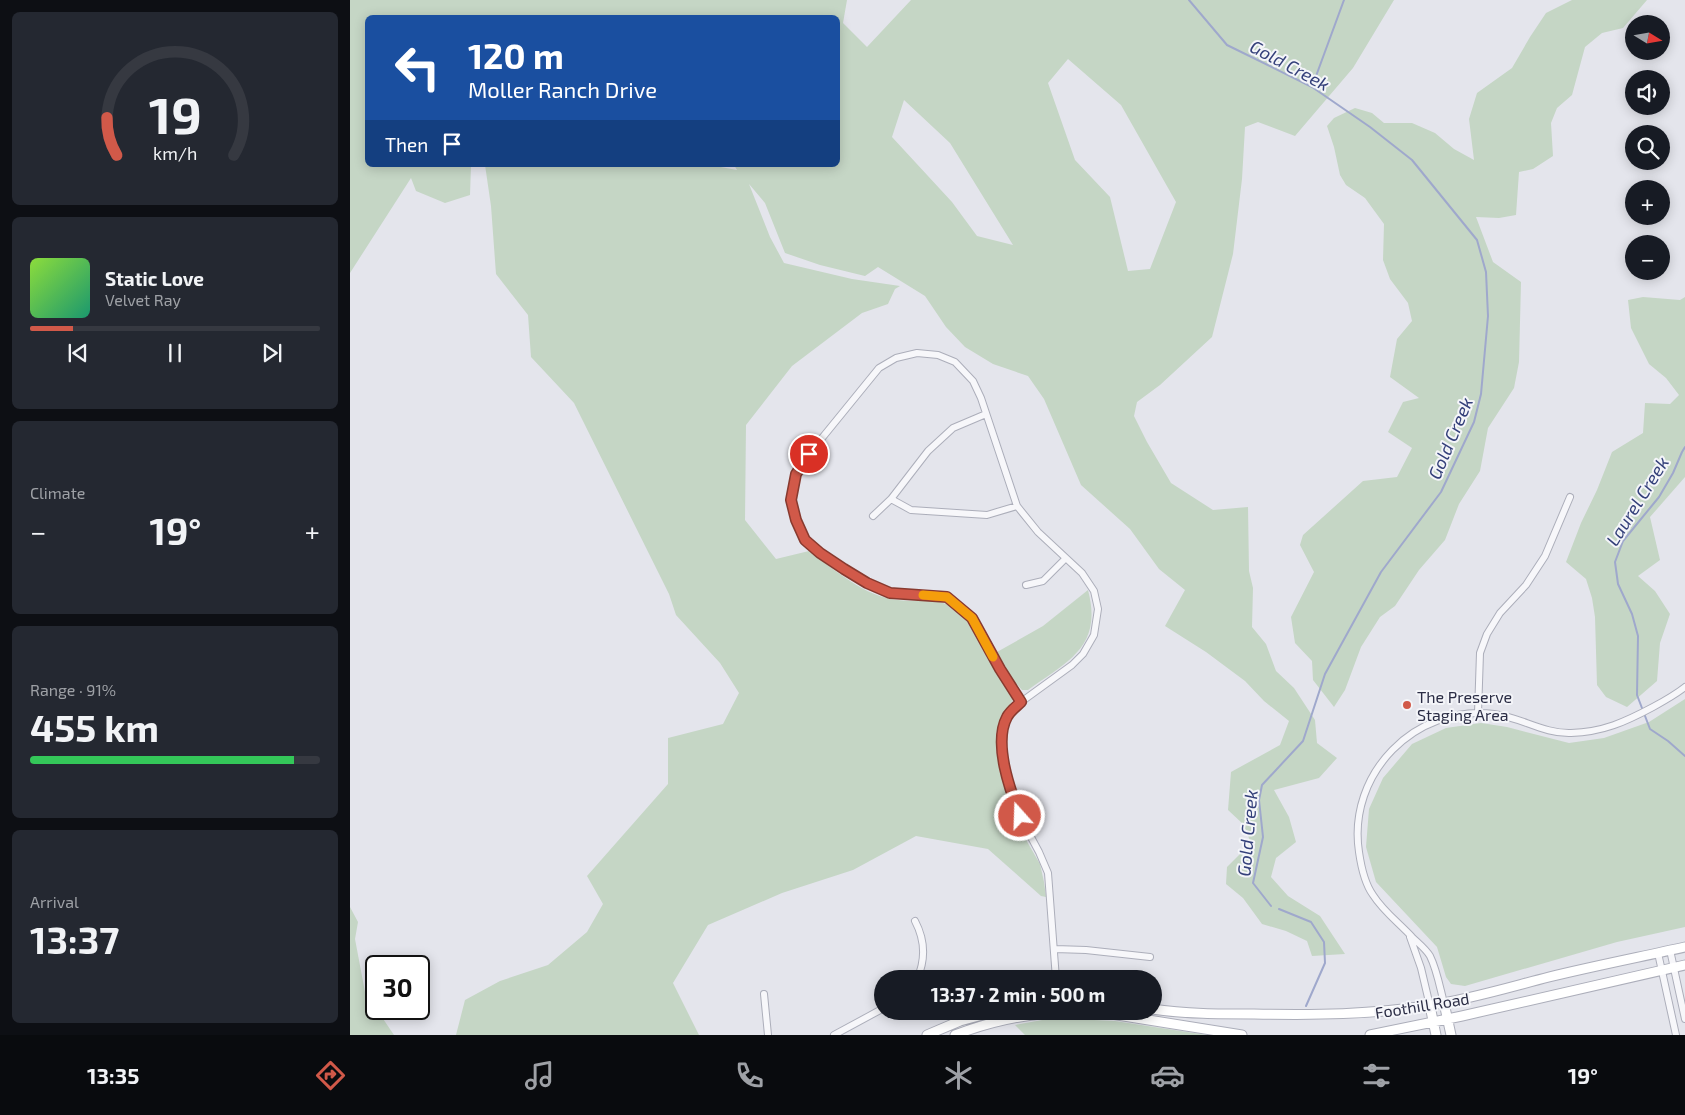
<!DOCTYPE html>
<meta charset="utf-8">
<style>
:root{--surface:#171b24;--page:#242831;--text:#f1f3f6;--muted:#9ea1a6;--line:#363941;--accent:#d15949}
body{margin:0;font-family:"Exo 2",sans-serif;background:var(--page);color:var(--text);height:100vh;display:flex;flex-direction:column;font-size:19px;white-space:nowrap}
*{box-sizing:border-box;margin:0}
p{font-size:16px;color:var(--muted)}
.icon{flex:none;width:28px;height:28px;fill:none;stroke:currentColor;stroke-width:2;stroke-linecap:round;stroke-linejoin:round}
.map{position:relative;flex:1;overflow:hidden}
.drawer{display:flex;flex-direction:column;gap:12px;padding:12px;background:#0d0f14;width:350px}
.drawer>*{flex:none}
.top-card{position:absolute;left:15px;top:15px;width:475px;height:152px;border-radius:8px;box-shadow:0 2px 12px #0003;background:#1a4fa0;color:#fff;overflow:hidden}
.needle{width:32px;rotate:101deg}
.controls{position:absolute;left:1275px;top:15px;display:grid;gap:10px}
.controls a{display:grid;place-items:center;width:45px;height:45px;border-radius:50%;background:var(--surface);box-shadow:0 2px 12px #0003;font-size:25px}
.speed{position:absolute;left:15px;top:955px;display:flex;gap:10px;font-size:25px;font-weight:700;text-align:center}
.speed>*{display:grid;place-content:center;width:65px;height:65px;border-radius:50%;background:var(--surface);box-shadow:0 2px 12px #0003;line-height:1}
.speed .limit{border:2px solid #111;border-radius:8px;background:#fff;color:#111}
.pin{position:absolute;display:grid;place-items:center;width:42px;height:42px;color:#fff;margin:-21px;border:2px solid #fff;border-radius:50%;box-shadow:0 1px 5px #0007}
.me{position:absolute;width:55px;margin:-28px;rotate:340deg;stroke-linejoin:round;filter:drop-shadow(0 0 4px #0008)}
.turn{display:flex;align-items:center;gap:18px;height:105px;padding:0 20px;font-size:22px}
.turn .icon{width:65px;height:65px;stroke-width:2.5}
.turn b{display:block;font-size:35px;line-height:42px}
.then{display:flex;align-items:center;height:48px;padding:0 20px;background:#0003;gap:10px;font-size:19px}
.big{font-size:38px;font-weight:700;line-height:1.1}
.drawer .tile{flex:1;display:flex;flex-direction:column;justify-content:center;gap:8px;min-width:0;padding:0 18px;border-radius:8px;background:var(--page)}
.drawer .dial{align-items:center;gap:0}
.dial svg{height:130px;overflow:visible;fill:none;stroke:var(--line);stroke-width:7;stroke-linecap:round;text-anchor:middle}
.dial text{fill:var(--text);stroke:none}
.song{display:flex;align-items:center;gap:15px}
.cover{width:60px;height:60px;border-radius:8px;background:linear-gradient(135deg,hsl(90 70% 55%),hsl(160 70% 35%))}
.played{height:5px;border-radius:2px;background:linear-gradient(90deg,var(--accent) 15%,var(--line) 15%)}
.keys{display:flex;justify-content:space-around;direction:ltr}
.heat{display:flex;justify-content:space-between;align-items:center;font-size:28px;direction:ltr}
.charge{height:8px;border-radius:4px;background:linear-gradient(90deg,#34c759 91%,var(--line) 0)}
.trip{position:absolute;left:524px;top:970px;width:288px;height:50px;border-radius:25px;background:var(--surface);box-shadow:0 2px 12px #0003;font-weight:700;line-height:50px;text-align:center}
.menu{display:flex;height:80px;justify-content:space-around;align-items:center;background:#090b0e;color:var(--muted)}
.menu .icon{width:35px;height:35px}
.menu .active{color:var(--accent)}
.menu b{font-size:22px;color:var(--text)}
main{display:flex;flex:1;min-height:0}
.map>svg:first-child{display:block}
</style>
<main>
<section class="drawer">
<div class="tile dial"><svg viewBox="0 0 100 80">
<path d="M14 69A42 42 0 1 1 86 69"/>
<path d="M14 69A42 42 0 0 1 8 46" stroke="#d15949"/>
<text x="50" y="56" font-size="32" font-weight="700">19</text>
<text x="50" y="72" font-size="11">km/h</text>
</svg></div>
<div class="tile">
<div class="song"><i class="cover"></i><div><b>Static Love</b><p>Velvet Ray</p></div></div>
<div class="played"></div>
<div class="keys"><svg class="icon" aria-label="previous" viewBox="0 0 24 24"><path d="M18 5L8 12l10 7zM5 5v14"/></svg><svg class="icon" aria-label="pause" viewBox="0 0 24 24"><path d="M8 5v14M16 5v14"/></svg><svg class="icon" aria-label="next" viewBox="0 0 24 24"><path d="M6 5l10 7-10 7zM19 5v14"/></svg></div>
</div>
<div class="tile"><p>Climate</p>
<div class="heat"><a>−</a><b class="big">19°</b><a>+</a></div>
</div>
<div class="tile"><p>Range · 91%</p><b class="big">455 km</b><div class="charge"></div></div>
<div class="tile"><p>Arrival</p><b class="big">13:37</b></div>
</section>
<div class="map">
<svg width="1335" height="1035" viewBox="0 0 1335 1035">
<rect width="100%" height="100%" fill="#e4e5ec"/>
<path fill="#c5d6c5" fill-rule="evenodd" d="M0 0H497L493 23 517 47 561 0H1044L1003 68 945 136 908 122 895 127 892 179 883 254 862 337 810 385 787 402 784 416 797 442 821 483 863 510 898 507 899 571 903 588 902 627 916 644 926 671 944 688 965 720 967 743 987 758 969 778 924 790 939 817 946 842 926 858 921 877 938 896 970 916 995 954 962 956 957 941 936 931 912 924 893 898 876 884 877 867 901 843 893 824 878 810 881 772 930 745 939 721 914 701 895 681 856 652 815 626 835 590 809 569 780 529 731 485 694 399 678 376 643 364 615 347 596 327 575 296 528 267 515 276 470 265 435 253 415 203 399 184 420 237 434 263 502 279 550 286 545 289 538 304 512 313 442 366 396 425 395 520 426 559 459 551C485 570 515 597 548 600 572 603 597 595 615 617 621 623 625 633 629 640 640 660 651 680 663 700L653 714 646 733V752L664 819 690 864 694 882 696 897 691 896 638 849 566 836 503 870 432 893 358 925 323 983 349 1035H106L115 1000 150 981 198 965 237 932 253 904 237 876 318 784V738L373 724 389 693 370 663 326 615 319 594 224 403 181 357 178 315 146 274 141 206 135 165H360L387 170 384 165H488V18H18V165H126L121 166 120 195 95 203 66 191 61 178 0 273ZM718 59 771 105 826 202 800 269 778 271 760 197 725 160 698 83ZM554 100 600 143 663 245 627 236 602 202 542 137Z
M1222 0H1297L1273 28 1252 33 1235 47 1222 95 1207 108 1201 123 1203 156 1183 169 1169 172 1166 215 1149 218 1126 217 1143 262 1171 282 1169 362 1164 388 1138 428 1130 471 1109 504 1095 540 1069 570 1045 606 1030 617 1011 647 995 690 984 707 963 680 962 661 945 643 941 617 964 572 950 545 953 535 1013 481 1047 477 1062 448 1038 432 1053 402 1069 398 1040 377 1047 339 1062 321 1058 303 1040 279 1033 260 1034 224 1015 198 996 185 990 175 984 147 977 126 984 118 1005 108 1022 113 1034 123H1062L1085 133 1104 149 1124 160 1119 119 1127 93 1162 68 1180 37 1196 13Z
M1293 297 1330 300 1335 297V477L1300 517 1310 560 1288 576 1305 591 1320 614 1310 643 1307 681 1277 707 1256 697 1247 685 1245 617 1242 598 1236 579 1216 562 1231 523 1247 490 1262 452 1293 433 1295 403 1320 404 1329 395 1316 378 1299 364 1281 328 1278 300Z
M738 590C753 647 718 661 678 690H672L663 680 647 652 693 626Z
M1335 699V927L1267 942 1115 986 1101 984 1096 977 1087 947 1026 882 1016 847 1019 809 1033 778 1062 744 1096 728 1131 723 1157 727 1219 743 1254 738 1299 722Z
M0 907 8 922 5 939 15 992 44 1035H0Z
M703 1018 765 1021 857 1035H675L665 1025Z"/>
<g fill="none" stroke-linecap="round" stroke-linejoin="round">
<path stroke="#9fa8cc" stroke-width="2" d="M839 0 877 45 962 87 1020 127 1062 160 1127 240 1136 272 1138 316 1131 394 1124 422 1091 492 1031 572 975 674 953 741 912 785 909 800 913 837 903 883 921 906
M962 87 994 0
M1335 447 1332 452 1323 473 1309 497 1273 541 1265 562 1268 584 1282 614 1288 636 1287 695 1300 729 1318 741 1335 756
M929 909 961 922 974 942 975 963 956 1006"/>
<g stroke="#acaeba" stroke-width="8">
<path id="street" d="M541 499 561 510 637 515 667 506
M523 516 541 499 578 451 603 428 636 414
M676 585 693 581 716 558
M671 702 650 669 622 618 597 597 540 593 517 583 494 569 470 553 455 540 446 520 441 500 446 474 459 454 529 368 546 358 567 353 588 355 605 362 623 381 631 398 667 506 688 532 732 573 744 591 748 609 744 635 733 654 722 665 671 702 657 717 651 742 657 778 666 804 675 826 689 852 698 873 706 979
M1128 713 1130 653 1137 634 1150 613 1176 585 1195 556 1220 497
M565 921C575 940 576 959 567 979
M1060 937 1071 968 1080 1006
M705 949 736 950 800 957
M1320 950 1335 1019
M1308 953 1326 1035
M414 994 418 1035
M1094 1003C1090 988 1087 970 1080 956 1076 949 1067 942 1062 937 1049 923 1033 911 1023 895 1015 884 1011 866 1009 852 997 774 1065 704 1144 714 1170 717 1194 734 1221 733 1253 732 1275 722 1303 707 1314 701 1325 695 1335 687
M484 1035 532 1009"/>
</g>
<g stroke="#acaeba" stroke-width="11">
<path id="secondary" d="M1094 1003 1101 1035
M1080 1006 1086 1035
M802 1009C836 1014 870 1014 904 1014 964 1015 1022 1015 1081 1005 1121 999 1160 987 1199 977 1244 966 1290 957 1335 947
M577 1035 610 1021 647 1011
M605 1035C654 1016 703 1009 755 1013L892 1035
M1020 1035 1112 1016 1335 965"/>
</g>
<use href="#street" stroke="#f7f7fa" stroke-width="6"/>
<use href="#secondary" stroke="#fff" stroke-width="9"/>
</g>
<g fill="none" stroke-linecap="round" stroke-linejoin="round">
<g stroke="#883a2f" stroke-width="12">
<path id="route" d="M459 454 446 474 441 500 446 520 455 540 470 553 494 569 517 583 540 593 597 597 622 618 650 669 671 702C667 706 660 711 657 717 643 743 660 790 670 816"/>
</g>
<use href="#route" stroke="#d15949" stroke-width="9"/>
<path stroke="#f59e0b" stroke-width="9" d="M573 595 597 597 622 618 643 657"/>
</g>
<circle fill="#d15949" stroke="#f4f5f9" stroke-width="2" cx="1057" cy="705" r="5"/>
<g text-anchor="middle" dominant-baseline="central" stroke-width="4" stroke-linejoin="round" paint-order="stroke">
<g font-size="16" fill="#2b2d45" stroke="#f4f5f9" text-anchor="start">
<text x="1067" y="696">The Preserve<tspan x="1067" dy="18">Staging Area</tspan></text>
</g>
<g font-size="16" fill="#2b2d45" stroke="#f4f5f9">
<text transform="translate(1072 1005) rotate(-9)">Foothill Road</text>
</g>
<g font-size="18" font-style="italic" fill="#34407a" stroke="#f4f5f9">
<text transform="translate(940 65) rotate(28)">Gold Creek</text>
<text transform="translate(1100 438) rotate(-67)">Gold Creek</text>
<text transform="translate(1287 501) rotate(-58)">Laurel Creek</text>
<text transform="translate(897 833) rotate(-85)">Gold Creek</text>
</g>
</g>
</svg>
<div class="controls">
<a><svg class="needle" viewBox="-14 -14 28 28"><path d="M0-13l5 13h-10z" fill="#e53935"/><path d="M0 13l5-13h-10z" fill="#9ea1a6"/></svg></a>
<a><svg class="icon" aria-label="sound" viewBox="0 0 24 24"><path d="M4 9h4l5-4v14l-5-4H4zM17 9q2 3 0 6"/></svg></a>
<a><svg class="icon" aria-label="search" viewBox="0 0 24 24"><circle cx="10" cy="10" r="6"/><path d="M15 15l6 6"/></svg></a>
<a>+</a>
<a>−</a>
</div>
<div class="speed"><div class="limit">30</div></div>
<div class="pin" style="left:459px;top:454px;background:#d93025"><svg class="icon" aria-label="arrive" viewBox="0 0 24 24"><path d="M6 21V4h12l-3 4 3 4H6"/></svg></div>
<svg class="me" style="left:670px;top:816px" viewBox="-20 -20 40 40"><circle r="17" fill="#d15949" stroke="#fff" stroke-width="3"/><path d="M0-11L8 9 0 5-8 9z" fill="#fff"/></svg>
<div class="trip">13:37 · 2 min · 500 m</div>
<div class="top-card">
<div class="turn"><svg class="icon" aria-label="left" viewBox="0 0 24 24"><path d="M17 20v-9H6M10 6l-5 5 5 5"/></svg><div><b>120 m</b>Moller Ranch Drive</div></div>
<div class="then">Then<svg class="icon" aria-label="arrive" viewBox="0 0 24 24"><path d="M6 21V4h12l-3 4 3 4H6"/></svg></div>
</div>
</div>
</main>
<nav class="menu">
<b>13:35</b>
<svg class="icon active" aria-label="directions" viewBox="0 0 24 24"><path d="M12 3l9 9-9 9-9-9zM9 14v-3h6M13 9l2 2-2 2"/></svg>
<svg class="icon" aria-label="music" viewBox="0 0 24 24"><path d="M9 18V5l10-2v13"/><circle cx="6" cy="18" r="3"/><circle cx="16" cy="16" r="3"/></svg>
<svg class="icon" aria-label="phone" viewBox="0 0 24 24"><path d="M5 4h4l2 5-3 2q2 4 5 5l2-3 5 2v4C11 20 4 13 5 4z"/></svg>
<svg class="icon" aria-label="climate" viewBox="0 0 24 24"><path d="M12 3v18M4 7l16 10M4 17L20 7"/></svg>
<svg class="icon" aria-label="car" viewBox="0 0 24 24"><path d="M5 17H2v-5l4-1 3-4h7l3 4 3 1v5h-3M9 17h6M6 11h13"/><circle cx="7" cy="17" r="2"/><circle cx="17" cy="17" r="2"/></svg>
<svg class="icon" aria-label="filters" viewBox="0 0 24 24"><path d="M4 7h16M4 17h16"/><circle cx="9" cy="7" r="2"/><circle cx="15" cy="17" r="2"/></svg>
<b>19°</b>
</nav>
